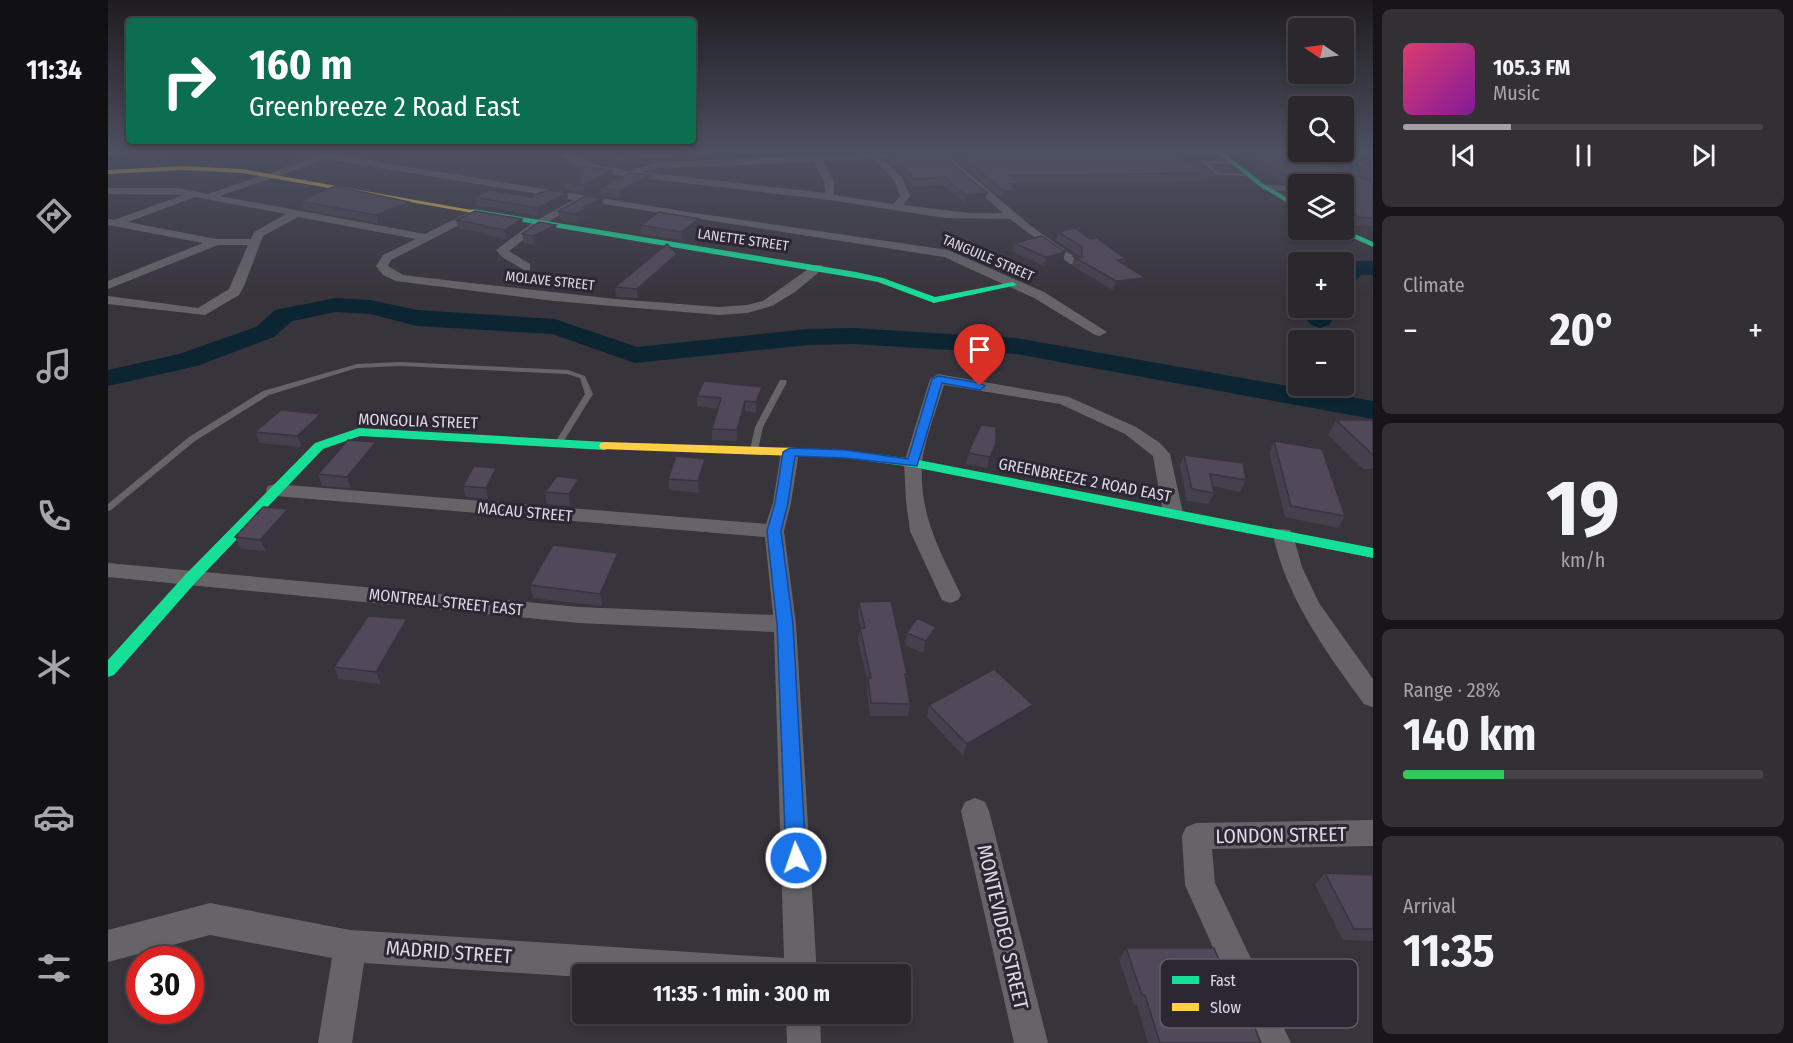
<!DOCTYPE html>
<meta charset="utf-8">
<style>
:root{--surface:#2a272d;--page:#322f35;--text:#f1f3f6;--muted:#a5a5aa;--line:#464449;--accent:#a39fa7}
body{margin:0;font-family:"Fira Sans Condensed",sans-serif;background:var(--page);color:var(--text);height:100vh;display:flex;flex-direction:column;font-size:22px;white-space:nowrap}
*{box-sizing:border-box;margin:0}
p{font-size:20px;color:var(--muted)}
.icon{flex:none;width:33px;height:33px;fill:none;stroke:currentColor;stroke-width:2;stroke-linecap:round;stroke-linejoin:round}
.map{position:relative;flex:1;overflow:hidden}
.sheet{display:flex;flex-direction:column;gap:9px;padding:9px;background:#171519;width:420px}
.sheet>*{flex:none}
.banner{position:absolute;left:18px;top:18px;width:570px;height:126px;border-radius:6px;box-shadow:0 3px 9px #0003,0 0 0 2px var(--line);background:#0b6e4f;color:#fff;overflow:hidden}
.needle{width:39px;rotate:283deg}
.tools{position:absolute;left:1180px;top:18px;display:grid;gap:12px}
.tools a{display:grid;place-items:center;width:66px;height:66px;border-radius:6px;background:var(--surface);box-shadow:0 3px 9px #0003,0 0 0 2px var(--line);font-size:30px}
.speed{position:absolute;left:18px;top:946px;display:flex;gap:12px;font-size:30px;font-weight:700;text-align:center}
.speed>*{display:grid;place-content:center;width:78px;height:78px;border-radius:50%;background:var(--surface);box-shadow:0 3px 9px #0003,0 0 0 2px var(--line);line-height:1}
.speed .limit{border:9px solid #d22;background:#fff;color:#111}
.pin{position:absolute;display:grid;place-items:center;width:51px;height:51px;color:#fff;margin:-62px -26px;border-radius:50% 50% 50% 0;rotate:-45deg;box-shadow:0 0 6px #0007}
.pin .icon{rotate:45deg}
.me{position:absolute;width:66px;margin:-33px;rotate:357deg;stroke-linejoin:round;filter:drop-shadow(0 0 4px #0008)}
.turn{display:flex;align-items:center;gap:21px;height:126px;padding:0 24px;font-size:27px}
.turn .icon{width:78px;height:78px;stroke-width:2.5}
.turn b{display:block;font-size:42px;line-height:51px}
.big{font-size:45px;font-weight:700;line-height:1.1}
.sheet .tile{flex:1;display:flex;flex-direction:column;justify-content:center;gap:9px;min-width:0;padding:0 21px;border-radius:9px;background:var(--page)}
.sheet .dial{align-items:center;gap:0}
.dial b{font-size:78px;line-height:1}
.song{display:flex;align-items:center;gap:18px}
.cover{width:72px;height:72px;border-radius:9px;background:linear-gradient(135deg,hsl(340 70% 55%),hsl(290 70% 35%))}
.played{height:6px;border-radius:3px;background:linear-gradient(90deg,var(--accent) 30%,var(--line) 30%)}
.keys{display:flex;justify-content:space-around;direction:ltr}
.heat{display:flex;justify-content:space-between;align-items:center;font-size:33px;direction:ltr}
.charge{height:9px;border-radius:4px;background:linear-gradient(90deg,#34c759 28%,var(--line) 0)}
.trip{position:absolute;left:464px;top:964px;width:339px;height:60px;border-radius:6px;background:var(--surface);box-shadow:0 3px 9px #0003,0 0 0 2px var(--line);font-weight:700;line-height:60px;text-align:center}
main{display:flex;flex:1;min-height:0}
.menu{display:flex;flex-direction:column;width:108px;justify-content:space-around;align-items:center;background:#111012;color:var(--muted)}
.menu .icon{width:42px;height:42px}
.menu .current{color:var(--accent)}
.menu b{font-size:27px;color:var(--text)}
.map>svg:first-child{display:block}
</style>
<main>
<nav class="menu">
<b>11:34</b>
<svg class="icon current" aria-label="directions" viewBox="0 0 24 24"><path d="M12 3l9 9-9 9-9-9zM9 14v-3h6M13 9l2 2-2 2"/></svg>
<svg class="icon" aria-label="music" viewBox="0 0 24 24"><path d="M9 18V5l10-2v13"/><circle cx="6" cy="18" r="3"/><circle cx="16" cy="16" r="3"/></svg>
<svg class="icon" aria-label="phone" viewBox="0 0 24 24"><path d="M5 4h4l2 5-3 2q2 4 5 5l2-3 5 2v4C11 20 4 13 5 4z"/></svg>
<svg class="icon" aria-label="climate" viewBox="0 0 24 24"><path d="M12 3v18M4 7l16 10M4 17L20 7"/></svg>
<svg class="icon" aria-label="car" viewBox="0 0 24 24"><path d="M5 17H2v-5l4-1 3-4h7l3 4 3 1v5h-3M9 17h6M6 11h13"/><circle cx="7" cy="17" r="2"/><circle cx="17" cy="17" r="2"/></svg>
<svg class="icon" aria-label="filters" viewBox="0 0 24 24"><path d="M4 7h16M4 17h16"/><circle cx="9" cy="7" r="2"/><circle cx="15" cy="17" r="2"/></svg>
</nav>
<div class="map">
<svg width="1265" height="1043" viewBox="0 0 1265 1043">
<rect width="100%" height="100%" fill="#38343c"/>
<path fill="#403746" d="M1075 154H1102L1135 181 977 182 1079 163Z"/>
<g fill="none" stroke-linecap="round" stroke-linejoin="round">
<path fill="#0b2533" fill-rule="evenodd" d="M1247 261H1265V275H1253L1244 285 1236 287V267Z
M228 298 262 300 309 310 447 319 529 347 700 329 744 328 908 338 1265 401V419L908 354 744 344 700 345 527 363 444 334 309 326 262 314 228 312 184 321 166 337 89 366 0 386V370L71 354 148 327 167 310Z
M1207 308H1231L1221 325 1212 328 1203 325 1199 320Z"/>
<path fill="#666469" fill-rule="evenodd" d="M1094 161 1125 162 1124 164 1100 163 1112 173 1139 174 1141 175 1139 176 1109 175 1094 163Z
M292 362 460 370 477 376 485 394 454 444 450 446 446 444 477 394 472 378 459 374 292 366 249 368 161 395 87 441 3 510 0 511V504L81 437 155 391 249 364Z
M672 380H678L679 382 655 427 650 450 646 452H643L642 450 647 427Z"/>
<path fill="#666469" fill-rule="evenodd" d="M59 150 55 153 0 157V151Z
M175 150H196L580 212 840 250 936 292 999 332 992 336 987 335 926 298 836 257 476 201 435 225 401 251 422 264V270L418 271 394 257 388 250 427 221 466 200 219 159 112 196 317 234 365 210H373V214L283 260 280 266 295 275 354 282 507 299 611 307 639 305 655 301 706 265H714L716 268 687 292 664 306 639 313 611 315 446 301 288 281 275 275 268 266 275 255 308 239 190 217 155 236 136 286 131 295 97 315 0 304V296L90 308 121 289 140 245H110L0 289V281L95 243 0 225V219L6 220 75 195 0 194V188H70L100 194 208 157ZM87 197 178 214 146 232 143 239H108L20 222Z
M464 150 468 158 492 166 522 171 552 162 808 152 811 153V157L775 159 794 177 802 196 795 205 861 213H895L823 150H833L923 226 972 261 970 264H962L902 219 837 218 721 200 525 177 503 188 498 185 500 183 513 176 479 169 461 162 456 151ZM765 159 786 180 792 196 785 204 726 195V182L715 161ZM706 162 716 182 717 193 534 172 552 168Z
M1251 150 1265 151V157L1252 152Z
M1158 185 1191 186V192L1155 190 1153 188Z
M830 374 961 397 1028 427 1052 443 1062 454 1075 513 1072 517H1058L1055 513 1045 456 1017 434 952 404 836 385C830 405 815 445 814 464 811 515 832 551 853 595L850 600 842 603 834 600 802 531 798 501 796 463 822 379Z
M682 447 688 448 691 452 683 503 676 531 688 624 709 975H474V977L256 963 244 1043H210L224 958 102 935 0 962V930L102 903 242 930 676 958 666 632 471 623 0 577V563L471 607 665 615 657 537 167 496 160 494 158 490 160 486 167 484 658 524 665 503 673 452 676 448Z
M1175 529 1182 530 1185 535 1194 567 1211 603 1265 679V707L1256 704C1218 652 1179 599 1165 535L1168 530Z
M867 798 877 802 881 811 940 1043H906L853 811 857 802Z
M1265 820V846L1104 849 1107 883 1183 1043H1148L1077 885 1074 836 1078 827 1088 823Z
M678 1014H712L713 1043H679Z"/>
<path fill="#16e098" fill-rule="evenodd" d="M392 150H481L478 152Z
M1106 150H1113L1154 183 1191 205V210L1150 185Z
M365 209 748 272 775 278 827 297 905 282 909 285 826 303 770 282 748 278 362 213 361 211Z
M1236 229 1265 242V247L1227 230Z
M251 428 497 442 503 446 497 450 252 436 215 449 87 583 6 675 0 677V660L77 575 207 443Z
M687 448 737 450 805 459 1265 548V558L805 467 737 458 683 455 681 452Z"/>
<path fill="#ffcf43" fill-rule="evenodd" d="M75 166 134 169 369 211 365 213 134 173 75 170 0 174V170Z
M497 442 687 448 693 452 687 456 493 449 491 446 493 443Z"/>
</g>
<path fill="#463f4d" d="M296 150H388V152L297 156Z
M469 150H559L560 158 484 162 470 156Z
M726 150H785L728 152Z
M837 150H1102L1101 152 1064 153 1098 173 1095 181 915 183 913 191H909L908 198 894 199Z
M1121 150H1191L1234 153H1265V182L1222 164 1220 165 1265 182V226L1247 225 1236 219V184H1193L1176 183 1135 160Z
M781 154 879 193 877 201 857 203 835 185 806 187 780 161Z
M504 170 505 178 476 193 457 190 456 182 472 183Z
M543 175 544 183 512 199 494 196 493 188Z
M459 193 460 201 432 216 368 205 366 197H423Z
M494 199 495 207 481 213V217L469 223 451 219 450 211Z
M191 201 303 210 270 223 194 209Z
M414 219 415 227 398 239 375 234V233L350 228 348 220Z
M533 225 592 227 574 240 533 234Z
M950 232 982 239 1018 259 1016 264 1035 287 1005 290 964 266 966 257 971 256 948 240Z
M449 233 426 245 416 243 414 234Z
M906 243 957 252 955 261 936 266 904 251Z
M569 263 530 298 508 297 507 287Z
M654 387 653 398 648 413 637 411 629 441 604 440V429L610 409 589 406V396Z
M213 414 217 425 194 447 152 443 147 432Z
M1228 420H1265V469H1255L1220 435Z
M1166 441 1237 516 1230 528 1177 517 1161 452Z
M268 442 272 453 243 488 214 486 210 474Z
M860 453 885 454 879 468 858 464Z
M1076 455 1138 480 1132 492 1105 486 1106 493 1101 504 1079 501 1072 466Z
M597 459V470L591 493 561 490 560 479Z
M391 479 380 499 358 497 355 486Z
M471 479 472 490 462 506 439 504 437 492Z
M185 520 158 551 133 549 127 537Z
M512 565 494 606 425 598 422 585Z
M751 602 799 674 798 680 802 704 800 716H762L759 690 760 684 750 640 752 628H753L750 614Z
M828 627 825 639 815 653 797 645 799 633Z
M304 631 273 684 231 679 226 667Z
M821 705 921 717 855 756 819 717Z
M1217 873 1265 875V941L1235 940 1207 885Z
M1018 948 1132 1011 1153 1043H1040L1029 1005H1026L1011 959Z"/>
<path fill="#39333f" d="M1259 156 1256 163 1251 160Z
M1225 157 1222 164 1214 169 1217 161Z
M504 170 505 178 476 193 475 185Z
M543 175 544 183 512 199 511 191Z
M915 183 913 191H909L908 198 894 199 896 191 901 184Z
M459 193 460 201 432 216 430 208Z
M879 193 877 201 857 203 858 195Z
M494 199 495 207 481 213V217L469 223 468 214 475 207Z
M301 202 303 210 270 223 268 215Z
M414 219 415 227 398 239 397 230Z
M591 219 592 227 574 240 573 232Z
M448 225 449 233 426 245 425 236Z
M957 252 955 261 936 266 938 257Z
M569 254V263L530 298 529 289Z
M1038 278 1035 287 1005 290 1008 281Z
M654 387 653 398 648 413V402Z
M637 401V411L629 441V430Z
M213 414 217 425 194 447 189 436Z
M268 442 272 453 243 488 239 477Z
M888 443 885 454 879 468 882 457Z
M597 459V470L591 493 590 481Z
M388 468 391 479 380 499 378 488Z
M471 479 472 490 462 506 461 494Z
M180 509 185 520 158 551 152 540Z
M510 553 512 565 494 606 492 594Z
M299 619 304 631 273 684 268 672Z
M828 627 825 639 815 653 818 641Z
M925 705 921 717 855 756 859 744Z"/>
<path fill="#51495a" stroke="#39333f" stroke-width="1.5" d="M472 150H559V151L483 155Z
M846 150H1061L1098 173 902 176 915 183 901 184 910 190 896 191Z
M1133 150H1191V152H1231L1234 153H1265V158L1259 156 1251 160 1265 167V172L1225 157 1217 161 1220 166 1265 182V218L1251 217 1241 210H1236V184H1196V177L1179 176Z
M830 152 879 193 858 195 836 177 807 179 781 154Z
M471 166 504 170 475 185 456 182 472 183Z
M522 173 543 175 511 191 493 188Z
M227 186 301 202 268 215 191 201Z
M382 190 423 197 432 193 441 190 459 193 430 208 366 197Z
M478 196 494 199 475 207 480 208 468 214 450 211Z
M367 211 414 219 397 230 373 226 375 225 348 220Z
M551 212 591 219 573 232 533 225Z
M431 222 448 225 425 236 414 234Z
M967 228 982 239 989 238 1018 259 1009 260 1038 278 1008 281 966 257H974V247L950 232Z
M934 236 957 252 938 257 906 243Z
M559 244 569 254 529 289 507 287Z
M596 381 654 387 648 402 637 401 629 430 604 429 613 398 589 396Z
M173 410 213 414 189 436 147 432Z
M1228 420H1265V454H1264Z
M873 425 888 427V443L882 457 860 453Z
M240 440 268 442 239 477 210 474Z
M1166 441 1214 449 1237 516 1183 506Z
M1076 455 1135 463 1138 480 1102 474 1106 493 1084 489Z
M568 456 597 459 590 481 560 479Z
M366 466 388 468 378 488 355 486Z
M449 476 471 479 461 494 437 492Z
M155 507 180 509 152 540 127 537Z
M445 545 510 553 492 594 422 585Z
M783 601 799 674H797L802 704 763 703 760 678H763L752 628H757L751 602Z
M260 616 299 619 268 672 226 667Z
M809 618 828 627 818 641 799 633Z
M886 669 925 705 859 744 821 705Z
M1217 873 1265 875V929H1246Z
M1018 948H1106L1132 1011H1140L1153 1043H1052L1037 995H1034Z"/>
<linearGradient id="sky" x2="0" y2="1"><stop stop-color="#1f1d21"/><stop offset="0.51" stop-color="#4d5061"/><stop offset="1" stop-color="#4d5061" stop-opacity="0"/></linearGradient>
<rect width="1265" height="296" fill="url(#sky)"/>
<path fill="#1a73e8" stroke="#114b97" stroke-width="1.5" d="M830 376 872 383 877 386 872 390 834 383 809 466 737 458 687 456 680 503 673 531 685 624 698 858 695 865 688 868 681 865 678 858 669 624 659 531 667 503 675 452 682 448 737 450 800 459 824 379Z"/>
<g text-anchor="middle" dominant-baseline="central" stroke-width="6" stroke-linejoin="round" paint-order="stroke">
<g font-size="14" fill="#dcd9e1" stroke="#2d2734">
<text transform="translate(635 240) rotate(8)">LANETTE STREET</text>
<text transform="translate(880 258) rotate(23)">TANGUILE STREET</text>
<text transform="translate(442 281) rotate(6)">MOLAVE STREET</text>
</g>
<g font-size="16" fill="#dcd9e1" stroke="#2d2734">
<text transform="translate(310 421) rotate(2)">MONGOLIA STREET</text>
<text transform="translate(977 480) rotate(11)">GREENBREEZE 2 ROAD EAST</text>
<text transform="translate(417 512) rotate(5)">MACAU STREET</text>
<text transform="translate(338 602) rotate(6)">MONTREAL STREET EAST</text>
</g>
<g font-size="20" fill="#dcd9e1" stroke="#2d2734">
<text transform="translate(1173 835) rotate(-1)">LONDON STREET</text>
<text transform="translate(895 927) rotate(77)">MONTEVIDEO STREET</text>
<text transform="translate(341 952) rotate(4)">MADRID STREET</text>
</g>
</g>
<rect x="1052" y="959" width="198" height="69" rx="9" fill="#2d2734" stroke="#625c68" stroke-width="1.5"/>
<rect x="1064" y="976" width="27" height="8" fill="#16e098"/>
<rect x="1064" y="1003" width="27" height="8" fill="#ffcf43"/>
<g font-size="16" fill="#dcd9e1">
<text x="1102" y="986">Fast</text>
<text x="1102" y="1013">Slow</text>
</g>
</svg>
<div class="tools">
<a><svg class="needle" viewBox="-14 -14 28 28"><path d="M0-13l5 13h-10z" fill="#e53935"/><path d="M0 13l5-13h-10z" fill="#a5a5aa"/></svg></a>
<a><svg class="icon" aria-label="search" viewBox="0 0 24 24"><circle cx="10" cy="10" r="6"/><path d="M15 15l6 6"/></svg></a>
<a><svg class="icon" aria-label="layers" viewBox="0 0 24 24"><path d="M12 4l9 5-9 5-9-5zM3 14l9 5 9-5"/></svg></a>
<a>+</a>
<a>−</a>
</div>
<div class="speed"><div class="limit">30</div></div>
<div class="pin" style="left:872px;top:386px;background:#d93025"><svg class="icon" aria-label="arrive" viewBox="0 0 24 24"><path d="M6 21V4h12l-3 4 3 4H6"/></svg></div>
<svg class="me" style="left:688px;top:858px" viewBox="-20 -20 40 40"><circle r="17" fill="#1a73e8" stroke="#fff" stroke-width="3"/><path d="M0-11L8 9 0 5-8 9z" fill="#fff"/></svg>
<div class="trip">11:35 · 1 min · 300 m</div>
<div class="banner">
<div class="turn"><svg class="icon" aria-label="right" viewBox="0 0 24 24"><path d="M7 20v-9h11M14 6l5 5-5 5"/></svg><div><b>160 m</b>Greenbreeze 2 Road East</div></div>
</div>
</div>
<section class="sheet">
<div class="tile">
<div class="song"><i class="cover"></i><div><b>105.3 FM</b><p>Music</p></div></div>
<div class="played"></div>
<div class="keys"><svg class="icon" aria-label="previous" viewBox="0 0 24 24"><path d="M18 5L8 12l10 7zM5 5v14"/></svg><svg class="icon" aria-label="pause" viewBox="0 0 24 24"><path d="M8 5v14M16 5v14"/></svg><svg class="icon" aria-label="next" viewBox="0 0 24 24"><path d="M6 5l10 7-10 7zM19 5v14"/></svg></div>
</div>
<div class="tile"><p>Climate</p>
<div class="heat"><a>−</a><b class="big">20°</b><a>+</a></div>
</div>
<div class="tile dial"><b>19</b><p>km/h</p></div>
<div class="tile"><p>Range · 28%</p><b class="big">140 km</b><div class="charge"></div></div>
<div class="tile"><p>Arrival</p><b class="big">11:35</b></div>
</section>
</main>
